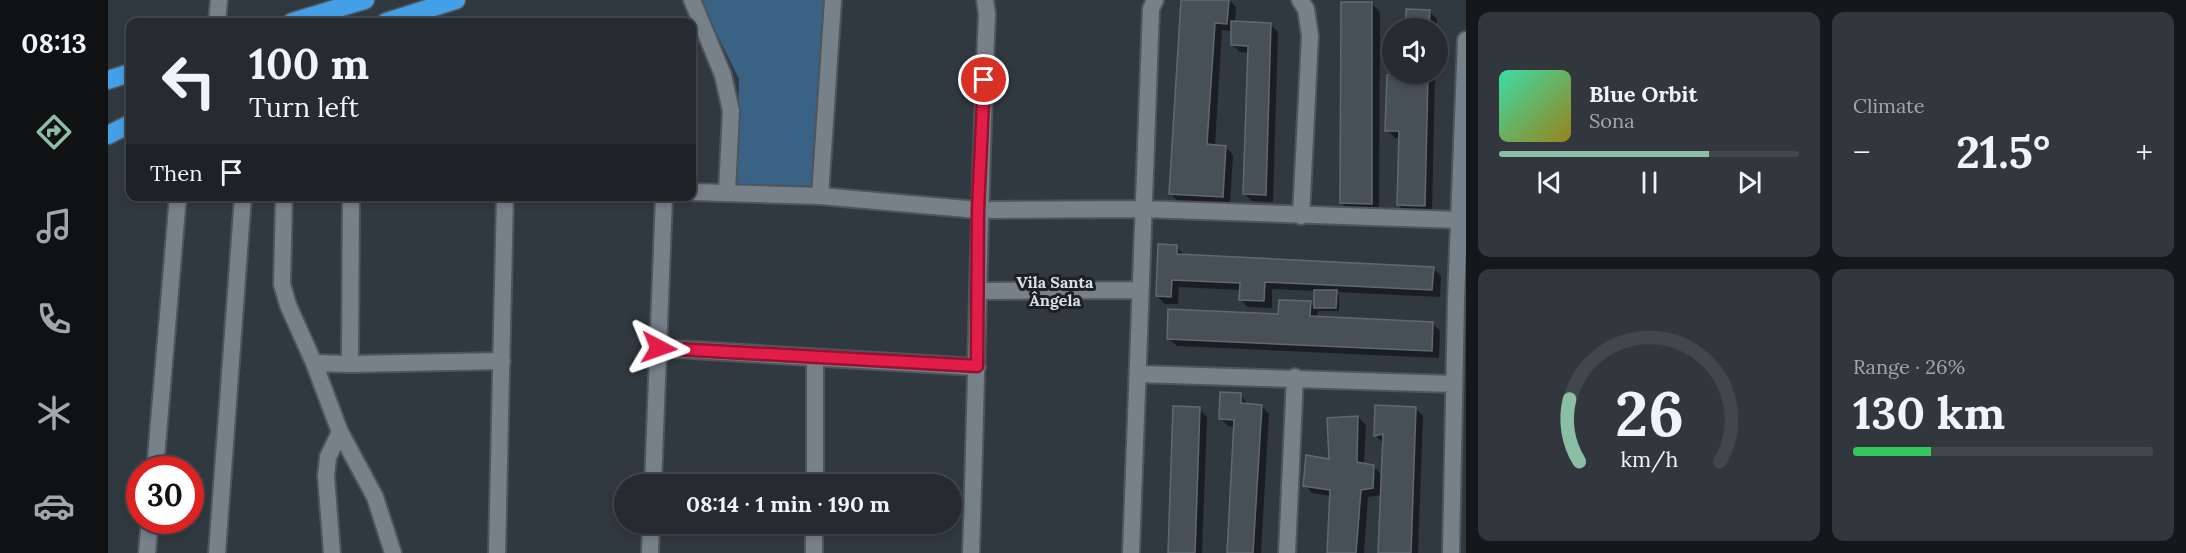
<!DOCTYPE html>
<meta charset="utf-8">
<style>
:root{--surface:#252b30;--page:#31373c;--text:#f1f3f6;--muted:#a3a7ab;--line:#42474c;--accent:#8abfa5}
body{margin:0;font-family:Lora,serif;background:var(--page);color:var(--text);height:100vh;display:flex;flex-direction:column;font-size:22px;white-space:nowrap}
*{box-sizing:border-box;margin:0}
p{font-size:20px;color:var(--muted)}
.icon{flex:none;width:33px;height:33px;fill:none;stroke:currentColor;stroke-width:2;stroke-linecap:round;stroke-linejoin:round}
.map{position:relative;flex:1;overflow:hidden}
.panel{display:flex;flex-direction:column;gap:12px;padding:12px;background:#14181a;width:720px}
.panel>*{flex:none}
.top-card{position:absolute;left:18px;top:18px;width:570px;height:183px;border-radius:12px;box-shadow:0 3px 9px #0003,0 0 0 2px var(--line);background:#252b30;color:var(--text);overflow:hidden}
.fabs{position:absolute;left:1274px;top:18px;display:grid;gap:12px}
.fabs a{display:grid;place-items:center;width:66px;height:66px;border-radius:50%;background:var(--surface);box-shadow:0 3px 9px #0003,0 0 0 2px var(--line);font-size:30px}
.speed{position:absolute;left:18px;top:456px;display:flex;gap:12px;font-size:30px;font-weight:700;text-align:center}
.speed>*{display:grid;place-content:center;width:78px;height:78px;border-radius:50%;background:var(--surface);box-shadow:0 3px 9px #0003,0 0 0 2px var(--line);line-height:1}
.speed .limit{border:9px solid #d22;background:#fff;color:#111}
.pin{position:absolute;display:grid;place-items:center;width:51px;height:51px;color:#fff;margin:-26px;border:3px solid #fff;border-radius:50%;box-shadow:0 2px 6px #0007}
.me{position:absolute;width:66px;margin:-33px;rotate:94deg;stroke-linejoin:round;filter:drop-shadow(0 0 4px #0008)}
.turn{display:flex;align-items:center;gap:21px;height:126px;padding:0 24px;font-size:27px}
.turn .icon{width:78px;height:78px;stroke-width:2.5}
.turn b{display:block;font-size:42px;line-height:51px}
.then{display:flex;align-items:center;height:57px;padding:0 24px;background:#0003;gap:12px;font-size:22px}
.big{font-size:45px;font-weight:700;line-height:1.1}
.panel .card{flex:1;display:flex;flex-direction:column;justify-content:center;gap:9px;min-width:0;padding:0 21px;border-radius:12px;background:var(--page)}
.panel .dial{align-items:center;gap:0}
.dial svg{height:156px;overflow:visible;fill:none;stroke:var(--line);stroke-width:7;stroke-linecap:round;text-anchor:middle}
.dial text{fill:var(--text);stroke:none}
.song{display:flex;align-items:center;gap:18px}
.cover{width:72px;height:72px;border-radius:9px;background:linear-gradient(135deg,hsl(160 70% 55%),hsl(50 70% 35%))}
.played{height:6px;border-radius:3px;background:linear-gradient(90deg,var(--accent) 70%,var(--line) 70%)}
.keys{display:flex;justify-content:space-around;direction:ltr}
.heat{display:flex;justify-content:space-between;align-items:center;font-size:33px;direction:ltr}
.charge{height:9px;border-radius:4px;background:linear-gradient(90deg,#34c759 26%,var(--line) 0)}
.panel .tiles{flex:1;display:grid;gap:12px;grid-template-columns:repeat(2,1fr)}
.trip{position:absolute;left:506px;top:474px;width:348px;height:60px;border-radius:30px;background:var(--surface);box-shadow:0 3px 9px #0003,0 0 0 2px var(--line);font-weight:700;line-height:60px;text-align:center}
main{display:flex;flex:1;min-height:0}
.menu{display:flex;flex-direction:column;width:108px;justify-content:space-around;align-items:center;background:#0f1113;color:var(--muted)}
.menu .icon{width:42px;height:42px}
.menu .current{color:var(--accent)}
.menu b{font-size:27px;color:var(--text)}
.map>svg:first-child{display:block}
</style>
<main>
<nav class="menu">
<b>08:13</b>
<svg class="icon current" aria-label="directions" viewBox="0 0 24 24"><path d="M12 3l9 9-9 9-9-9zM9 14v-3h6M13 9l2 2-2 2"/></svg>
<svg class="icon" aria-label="music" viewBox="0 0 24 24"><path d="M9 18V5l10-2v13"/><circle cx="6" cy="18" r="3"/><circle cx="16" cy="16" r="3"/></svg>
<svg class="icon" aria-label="phone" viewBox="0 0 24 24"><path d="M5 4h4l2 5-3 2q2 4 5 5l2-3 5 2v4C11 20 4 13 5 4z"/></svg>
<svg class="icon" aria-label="climate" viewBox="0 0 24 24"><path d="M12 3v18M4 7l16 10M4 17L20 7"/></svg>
<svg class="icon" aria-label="car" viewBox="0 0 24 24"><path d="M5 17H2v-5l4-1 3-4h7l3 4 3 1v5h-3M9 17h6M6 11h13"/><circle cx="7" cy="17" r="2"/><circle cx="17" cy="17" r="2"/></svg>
</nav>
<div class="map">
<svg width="1358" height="553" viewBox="0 0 1358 553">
<rect width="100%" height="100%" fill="#313940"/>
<path fill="#396284" d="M592 0H717L706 186 629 185 631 79Z"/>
<path fill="#0007" d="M1074 0H1121L1128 7 1127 23 1162 24 1170 32 1165 202 1144 201 1136 194 1141 53 1132 52 1124 45 1125 31 1114 30 1107 146 1118 147 1125 155 1122 204 1070 201 1062 193Z
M1264 4 1272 12 1271 211H1241L1234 203Z
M1300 11H1321L1329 19 1328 28H1299Z
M1298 74H1327L1324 213 1298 212 1290 205 1292 138H1287L1279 130Z
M1068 247 1076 254 1325 268 1333 276 1332 297 1228 292 1231 295V311H1210L1209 318 1324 323 1332 331 1331 358 1069 346 1061 339 1171 315 1202 303 1207 308 1208 291 1164 289V308L1140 307 1132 299 1133 290 1071 287 1070 304H1057L1049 296Z
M1133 395 1140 405 1153 406 1161 414 1153 553H1120L1127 427 1120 426 1112 418Z
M1307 408 1315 416 1310 553H1272L1274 495 1260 497 1256 553H1220L1223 496 1204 493 1197 485 1223 460 1250 417 1258 425 1256 465 1265 466 1275 476 1276 444 1267 435Z
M1091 409 1099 417 1094 553H1061Z"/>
<path fill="#474f57" stroke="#606971" stroke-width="1.5" d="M1073 0H1121L1119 24 1107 23 1099 144 1118 146 1115 197 1061 194Z
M1233 2H1264V204L1232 203Z
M1298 9 1322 10 1321 28H1298Z
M1123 21 1163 23 1158 195 1135 194 1140 46 1123 45Z
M1297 74H1320L1317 206 1289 205 1291 131H1277L1279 75Z
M1050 244 1069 245V254L1326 267 1324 290 1157 282 1156 301 1131 300 1132 283 1064 280 1063 297 1048 296Z
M1206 290H1229L1228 308H1206Z
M1171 300 1203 301 1202 316 1325 322 1324 351 1059 339 1060 309 1170 314Z
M1112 392 1133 393V403L1154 405 1145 553H1119L1126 420 1111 419Z
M1267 405 1308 407 1303 553H1270L1275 434 1266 436Z
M1065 406 1092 407 1087 553H1060Z
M1250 416 1249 462 1266 465 1265 488 1253 490 1248 553H1219L1222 490 1195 486 1198 455 1221 459 1219 418Z"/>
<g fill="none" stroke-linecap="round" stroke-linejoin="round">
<g stroke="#4f555b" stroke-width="20">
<path id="street" d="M584 0 615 75 623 111 619 192
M1192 0 1198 9 1202 36 1193 216
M109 22 111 0
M584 192 712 196 870 210 1034 209 1351 220
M176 196 174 284 180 305 206 363 232 432 267 497 285 553
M243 196 242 364 394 361
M712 196 725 0
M871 291 1031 290
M551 348 869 367
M206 363 242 364
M1031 374 1346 384
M47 470 70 196
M545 484 556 196
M707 484V359
M39 553 42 520
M109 553 135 196
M224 553 218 476 220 457 232 432
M389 553 397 196
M542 553 543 524
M706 553V524
M863 553C869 373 871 194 879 14L877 0
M1023 553 1043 9 1047 0
M1179 553 1187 377
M1343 553 1348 300 1358 40"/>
</g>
<g stroke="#4f555b" stroke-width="21">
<path id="highway" d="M184 22 257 0
M278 22 348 0
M0 80 22 73
M0 135 22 124"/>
</g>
<use href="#street" stroke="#778189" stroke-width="16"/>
<use href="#highway" stroke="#439fe6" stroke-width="18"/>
</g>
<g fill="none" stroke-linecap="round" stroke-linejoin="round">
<g stroke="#92132f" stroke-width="15">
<path id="route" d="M551 348 869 366 870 210 876 80"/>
</g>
<use href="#route" stroke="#e11d48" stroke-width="10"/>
</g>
<g text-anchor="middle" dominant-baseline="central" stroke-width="6" stroke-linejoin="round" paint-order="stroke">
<g font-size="16" font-weight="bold" fill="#d5e0e9" stroke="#1c2023">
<text x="947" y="282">Vila Santa<tspan x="947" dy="18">Ângela</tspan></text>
</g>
</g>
</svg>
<div class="fabs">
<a><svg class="icon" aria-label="sound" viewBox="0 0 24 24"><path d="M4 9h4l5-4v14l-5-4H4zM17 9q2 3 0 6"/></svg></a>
</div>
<div class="speed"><div class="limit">30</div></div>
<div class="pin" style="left:876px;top:80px;background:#d93025"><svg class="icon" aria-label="arrive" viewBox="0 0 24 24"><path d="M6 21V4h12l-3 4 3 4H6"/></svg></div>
<svg class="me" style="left:551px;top:348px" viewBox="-20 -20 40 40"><path d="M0-17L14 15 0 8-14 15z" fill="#e11d48" stroke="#fff" stroke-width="4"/></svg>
<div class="trip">08:14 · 1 min · 190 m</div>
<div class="top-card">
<div class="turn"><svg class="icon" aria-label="left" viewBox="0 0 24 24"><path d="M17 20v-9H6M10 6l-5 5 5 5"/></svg><div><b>100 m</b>Turn left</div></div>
<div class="then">Then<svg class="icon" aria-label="arrive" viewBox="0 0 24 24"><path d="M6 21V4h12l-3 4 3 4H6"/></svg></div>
</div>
</div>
<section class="panel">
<div class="tiles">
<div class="card">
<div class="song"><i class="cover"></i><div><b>Blue Orbit</b><p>Sona</p></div></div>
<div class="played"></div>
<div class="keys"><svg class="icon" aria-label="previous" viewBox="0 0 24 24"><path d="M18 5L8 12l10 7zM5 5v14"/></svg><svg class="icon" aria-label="pause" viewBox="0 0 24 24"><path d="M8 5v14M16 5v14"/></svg><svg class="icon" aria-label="next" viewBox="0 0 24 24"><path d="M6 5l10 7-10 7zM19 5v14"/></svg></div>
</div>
<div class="card"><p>Climate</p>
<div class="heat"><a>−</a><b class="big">21.5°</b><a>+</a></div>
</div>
<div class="card dial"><svg viewBox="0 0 100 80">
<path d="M14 69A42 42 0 1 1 86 69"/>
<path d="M14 69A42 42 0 0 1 9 37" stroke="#8abfa5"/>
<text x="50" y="56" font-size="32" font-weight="700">26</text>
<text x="50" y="72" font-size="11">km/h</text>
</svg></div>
<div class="card"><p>Range · 26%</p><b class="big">130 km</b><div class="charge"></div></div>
</div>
</section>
</main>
